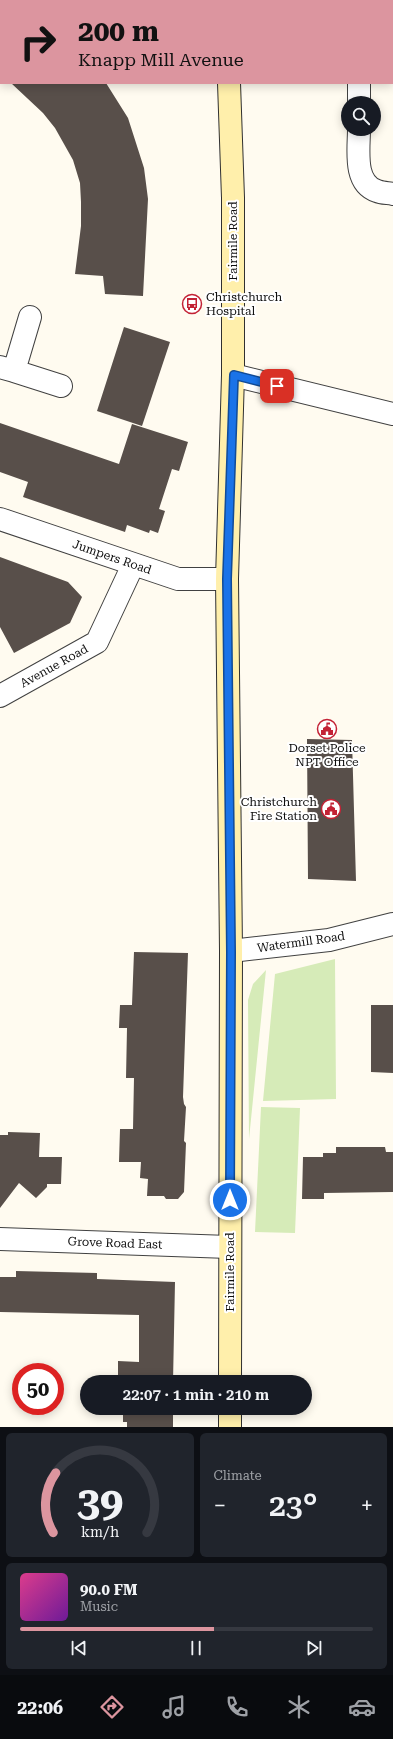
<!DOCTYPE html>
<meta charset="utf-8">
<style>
:root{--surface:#171b24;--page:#20242c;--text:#f1f3f6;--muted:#9ea1a6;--line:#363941;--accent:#dc959f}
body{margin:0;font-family:"Roboto Serif",serif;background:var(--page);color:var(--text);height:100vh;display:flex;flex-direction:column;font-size:15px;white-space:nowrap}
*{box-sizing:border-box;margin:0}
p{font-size:13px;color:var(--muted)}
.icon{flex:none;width:22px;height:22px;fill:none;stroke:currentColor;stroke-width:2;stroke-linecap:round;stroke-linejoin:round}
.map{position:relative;height:1427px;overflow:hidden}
.side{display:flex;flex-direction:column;gap:6px;padding:6px;background:#0d0f14;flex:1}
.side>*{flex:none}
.banner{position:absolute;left:0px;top:0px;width:393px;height:84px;box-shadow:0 2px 10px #0003;background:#dc959f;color:#111;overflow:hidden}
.fabs{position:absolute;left:341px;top:96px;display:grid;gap:8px}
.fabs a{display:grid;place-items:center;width:40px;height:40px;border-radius:50%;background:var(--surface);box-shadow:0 2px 10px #0003;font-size:20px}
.speed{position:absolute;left:12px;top:1363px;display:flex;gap:8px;font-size:20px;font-weight:700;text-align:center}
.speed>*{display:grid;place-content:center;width:52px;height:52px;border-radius:50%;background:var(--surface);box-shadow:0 2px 10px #0003;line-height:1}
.speed .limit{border:6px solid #d22;background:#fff;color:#111}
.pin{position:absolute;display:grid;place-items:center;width:34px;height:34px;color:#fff;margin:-17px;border-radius:8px;box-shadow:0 2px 6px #0006}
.me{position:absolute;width:44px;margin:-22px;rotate:0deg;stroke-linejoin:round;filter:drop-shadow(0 0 3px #0008)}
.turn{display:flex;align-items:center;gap:14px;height:84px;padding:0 12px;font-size:18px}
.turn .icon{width:52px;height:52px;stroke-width:2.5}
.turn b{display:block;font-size:28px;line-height:34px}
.big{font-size:30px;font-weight:600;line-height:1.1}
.side .tile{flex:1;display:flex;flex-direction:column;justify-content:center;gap:6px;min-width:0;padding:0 14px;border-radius:6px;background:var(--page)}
.side .dial{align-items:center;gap:0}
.dial svg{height:104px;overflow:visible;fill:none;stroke:var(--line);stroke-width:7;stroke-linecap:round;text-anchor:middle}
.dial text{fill:var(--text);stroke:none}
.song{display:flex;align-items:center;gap:12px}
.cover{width:48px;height:48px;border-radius:6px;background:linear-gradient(135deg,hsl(330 70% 55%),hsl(280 70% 35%))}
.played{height:4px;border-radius:2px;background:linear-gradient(90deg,var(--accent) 55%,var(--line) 55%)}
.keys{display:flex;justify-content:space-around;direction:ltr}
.heat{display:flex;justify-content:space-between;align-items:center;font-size:22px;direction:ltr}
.side .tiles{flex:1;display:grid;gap:6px;grid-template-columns:1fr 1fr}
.tile:last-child{grid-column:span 2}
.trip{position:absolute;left:80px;top:1375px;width:232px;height:40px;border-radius:20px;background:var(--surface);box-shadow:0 2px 10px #0003;font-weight:600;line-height:40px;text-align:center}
.tab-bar{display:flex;height:64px;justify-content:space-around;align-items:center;background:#090b0e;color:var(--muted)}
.tab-bar .icon{width:28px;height:28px}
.tab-bar .current{color:var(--accent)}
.tab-bar b{font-size:18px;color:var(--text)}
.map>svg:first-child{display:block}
</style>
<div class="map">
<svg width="393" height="1427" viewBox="0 0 393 1427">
<rect width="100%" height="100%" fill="#fffbf0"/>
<path fill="#d6ebb8" d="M335 959 336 1099 263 1101 275 974Z
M266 970 249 1139 248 1000 253 984Z
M261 1107 300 1108 295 1233 255 1232Z"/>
<path fill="#584f4a" d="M11 83H106L128 118 144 168 148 199 143 296 105 294 103 276 75 274 81 226V202L80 183 73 160 55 128 43 113Z
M124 327 170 342 142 426 97 411Z
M0 423 119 464 132 424 188 442 179 471 172 469 159 509 165 511 158 533 150 530 149 533 127 525 125 532 23 497 28 482 0 472Z
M0 557 68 582 82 597 70 623 14 653 0 627Z
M307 739 352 740 356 881 308 879Z
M134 952 188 953 183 1097 184 1104 186 1107 184 1141 186 1143 184 1192 178 1199H166L164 1196H147L148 1179 140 1178 141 1162H119L120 1129H133L134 1078H126L127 1028H119L120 1005H132Z
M371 1005H393V1073L371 1072Z
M8 1132 40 1133 39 1157H62L61 1184H47V1187L36 1198 19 1183 0 1208V1135H8Z
M336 1147H385L386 1152H393V1192L324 1193V1199H302L303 1157H323V1153H336Z
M16 1271 97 1273V1279L175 1282 173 1382H118V1361L139 1362V1315L0 1312V1277H16Z
M123 1408H173V1427H127V1422H123Z"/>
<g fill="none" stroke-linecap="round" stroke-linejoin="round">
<g stroke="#414141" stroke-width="24">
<path id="street" d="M359 83V103
M359 129C359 149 353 183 377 191 382 193 388 193 393 194
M0 367 14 371 30 317
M14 371 61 386
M233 375 393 414
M0 519 178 579H227
M0 696 97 642 133 565
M231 951 329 940 393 924
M0 1239 229 1247"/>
</g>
<g stroke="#303030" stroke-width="24">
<path id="secondary" d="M181 0 183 1
M254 1 256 0
M229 83 233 198V375L227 579 231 951 230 1382
M230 1408V1427"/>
</g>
<use href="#street" stroke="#fff" stroke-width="22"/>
<use href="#secondary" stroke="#ffefab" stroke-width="22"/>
</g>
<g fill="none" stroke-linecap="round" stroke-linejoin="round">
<g stroke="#114b97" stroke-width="10">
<path id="route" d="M230 1200 231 952 227 579 234 375 277 386"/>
</g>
<use href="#route" stroke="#1a73e8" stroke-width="7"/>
</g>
<defs>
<g id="bus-ring" transform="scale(1)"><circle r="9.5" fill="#fff" stroke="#c32235" stroke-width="1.5"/><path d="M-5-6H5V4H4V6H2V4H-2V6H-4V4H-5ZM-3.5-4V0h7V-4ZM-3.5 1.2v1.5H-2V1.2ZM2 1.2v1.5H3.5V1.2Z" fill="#c32235"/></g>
<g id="civic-ring" transform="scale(1)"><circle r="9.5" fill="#fff" stroke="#c32235" stroke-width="1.5"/><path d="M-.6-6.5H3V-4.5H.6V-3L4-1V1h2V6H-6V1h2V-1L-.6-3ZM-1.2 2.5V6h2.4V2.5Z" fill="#c32235"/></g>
</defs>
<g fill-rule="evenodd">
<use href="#bus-ring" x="192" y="304"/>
<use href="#civic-ring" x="327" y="729"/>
<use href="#civic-ring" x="331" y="809"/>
</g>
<g text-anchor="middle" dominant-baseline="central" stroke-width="4" stroke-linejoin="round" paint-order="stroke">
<g font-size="12" fill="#0e0e0e" stroke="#fff">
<text transform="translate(233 241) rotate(-90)">Fairmile Road</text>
<text transform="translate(112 557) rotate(19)">Jumpers Road</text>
<text transform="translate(54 666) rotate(-29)">Avenue Road</text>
<text transform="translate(301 942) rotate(-8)">Watermill Road</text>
<text transform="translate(115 1243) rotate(2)">Grove Road East</text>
<text transform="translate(230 1272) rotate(-90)">Fairmile Road</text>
</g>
<g font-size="12" fill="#0e0e0e" stroke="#fff" text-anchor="start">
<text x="206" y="297">Christchurch<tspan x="206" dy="14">Hospital</tspan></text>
<text x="327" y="748" text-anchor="middle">Dorset Police<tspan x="327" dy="14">NPT Office</tspan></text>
<text x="317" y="802" text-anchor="end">Christchurch<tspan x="317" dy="14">Fire Station</tspan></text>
</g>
</g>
</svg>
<div class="fabs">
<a><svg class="icon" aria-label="search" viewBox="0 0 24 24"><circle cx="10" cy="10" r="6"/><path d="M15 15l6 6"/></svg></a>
</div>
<div class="speed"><div class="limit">50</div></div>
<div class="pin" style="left:277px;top:386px;background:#d93025"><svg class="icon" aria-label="arrive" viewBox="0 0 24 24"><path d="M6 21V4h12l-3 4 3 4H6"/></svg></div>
<svg class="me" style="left:230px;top:1200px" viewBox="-20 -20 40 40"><circle r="17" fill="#1a73e8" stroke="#fff" stroke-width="3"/><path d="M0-11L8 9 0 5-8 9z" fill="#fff"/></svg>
<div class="trip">22:07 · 1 min · 210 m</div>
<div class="banner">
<div class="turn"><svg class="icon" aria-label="right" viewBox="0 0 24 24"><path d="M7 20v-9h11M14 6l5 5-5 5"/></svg><div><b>200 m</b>Knapp Mill Avenue</div></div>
</div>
</div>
<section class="side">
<div class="tiles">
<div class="tile dial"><svg viewBox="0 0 100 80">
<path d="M14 69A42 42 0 1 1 86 69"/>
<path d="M14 69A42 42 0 0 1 16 23" stroke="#dc959f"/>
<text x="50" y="56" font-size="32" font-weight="700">39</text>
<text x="50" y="72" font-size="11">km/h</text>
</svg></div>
<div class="tile"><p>Climate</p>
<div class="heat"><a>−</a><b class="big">23°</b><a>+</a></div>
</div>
<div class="tile">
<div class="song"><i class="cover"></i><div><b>90.0 FM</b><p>Music</p></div></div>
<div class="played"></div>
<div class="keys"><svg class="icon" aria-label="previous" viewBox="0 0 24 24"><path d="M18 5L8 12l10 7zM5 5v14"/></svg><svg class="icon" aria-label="pause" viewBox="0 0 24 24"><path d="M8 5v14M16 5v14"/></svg><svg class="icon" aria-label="next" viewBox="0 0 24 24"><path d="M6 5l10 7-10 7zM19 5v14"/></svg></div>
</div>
</div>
</section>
<nav class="tab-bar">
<b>22:06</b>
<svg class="icon current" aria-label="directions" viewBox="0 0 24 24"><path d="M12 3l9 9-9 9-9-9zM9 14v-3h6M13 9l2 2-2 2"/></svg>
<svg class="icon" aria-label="music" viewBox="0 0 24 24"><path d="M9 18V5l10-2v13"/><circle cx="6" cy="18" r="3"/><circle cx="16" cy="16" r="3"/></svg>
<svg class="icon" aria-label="phone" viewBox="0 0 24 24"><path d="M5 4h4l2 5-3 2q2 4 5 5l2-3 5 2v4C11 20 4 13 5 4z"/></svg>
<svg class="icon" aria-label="climate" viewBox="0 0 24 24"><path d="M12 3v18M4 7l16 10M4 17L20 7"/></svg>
<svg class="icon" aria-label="car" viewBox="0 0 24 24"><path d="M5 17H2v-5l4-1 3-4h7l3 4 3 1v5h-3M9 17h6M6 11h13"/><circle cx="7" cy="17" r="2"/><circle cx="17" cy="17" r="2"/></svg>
</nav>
